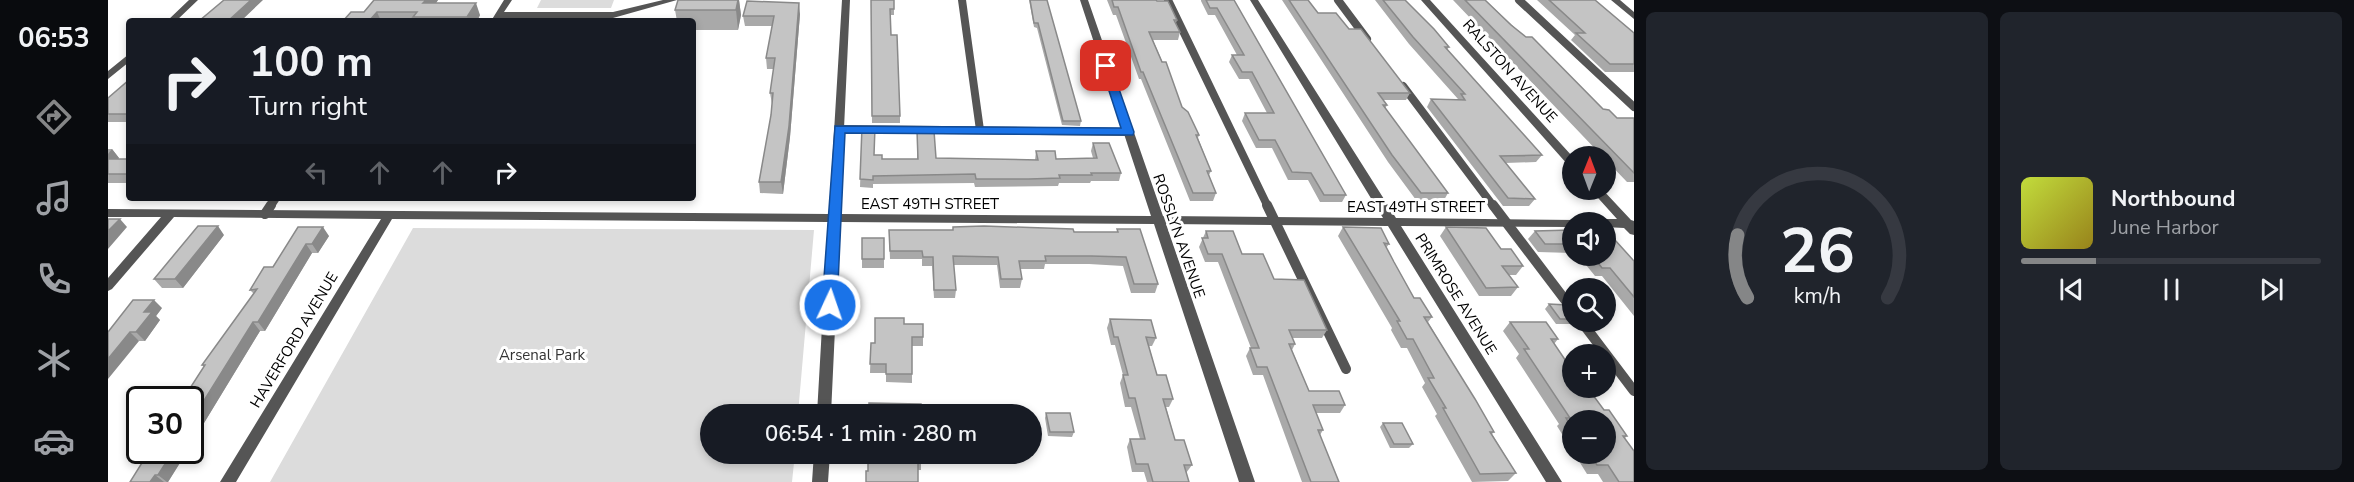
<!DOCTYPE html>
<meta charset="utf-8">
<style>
:root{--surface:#171b24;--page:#20242c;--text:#f1f3f6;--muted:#9ea1a6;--line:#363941;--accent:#858687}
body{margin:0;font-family:"Nunito Sans",sans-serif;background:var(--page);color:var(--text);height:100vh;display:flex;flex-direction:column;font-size:22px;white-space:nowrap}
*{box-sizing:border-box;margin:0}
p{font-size:20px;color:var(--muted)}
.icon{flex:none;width:33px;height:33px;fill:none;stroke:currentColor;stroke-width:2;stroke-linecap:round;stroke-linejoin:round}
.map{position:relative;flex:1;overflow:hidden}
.drawer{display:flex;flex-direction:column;gap:12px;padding:12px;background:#0d0f14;width:720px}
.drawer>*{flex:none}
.guide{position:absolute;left:18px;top:18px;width:570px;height:183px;border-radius:6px;box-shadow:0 3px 9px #0003;background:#171b24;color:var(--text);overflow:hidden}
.needle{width:39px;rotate:1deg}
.tools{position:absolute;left:1454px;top:146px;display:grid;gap:12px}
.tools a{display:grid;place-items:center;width:54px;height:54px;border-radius:50%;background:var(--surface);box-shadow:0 3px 9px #0003;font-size:30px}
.speed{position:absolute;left:18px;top:386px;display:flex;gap:12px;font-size:30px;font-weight:700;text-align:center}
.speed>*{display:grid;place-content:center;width:78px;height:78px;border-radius:50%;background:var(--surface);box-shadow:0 3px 9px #0003;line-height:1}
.speed .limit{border:3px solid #111;border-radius:9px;background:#fff;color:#111}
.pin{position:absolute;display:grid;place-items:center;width:51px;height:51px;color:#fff;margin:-26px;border-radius:12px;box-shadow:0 3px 9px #0006}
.me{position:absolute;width:66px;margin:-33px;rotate:3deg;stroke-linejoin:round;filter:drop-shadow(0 0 4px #0008)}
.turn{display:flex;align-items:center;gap:21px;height:126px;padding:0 24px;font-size:27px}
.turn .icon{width:78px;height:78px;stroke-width:2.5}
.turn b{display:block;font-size:42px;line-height:51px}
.lanes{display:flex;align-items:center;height:57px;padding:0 24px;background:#0003;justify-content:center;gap:30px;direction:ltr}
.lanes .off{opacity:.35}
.drawer .tile{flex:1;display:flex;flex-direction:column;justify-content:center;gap:9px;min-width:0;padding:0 21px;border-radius:9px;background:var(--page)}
.drawer .dial{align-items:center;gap:0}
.dial svg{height:156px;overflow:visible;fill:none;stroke:var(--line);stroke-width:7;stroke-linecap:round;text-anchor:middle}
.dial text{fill:var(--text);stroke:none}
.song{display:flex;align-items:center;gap:18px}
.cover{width:72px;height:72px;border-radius:9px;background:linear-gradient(135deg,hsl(70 70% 55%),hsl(50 70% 35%))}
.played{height:6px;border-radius:3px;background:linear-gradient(90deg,var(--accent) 25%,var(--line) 25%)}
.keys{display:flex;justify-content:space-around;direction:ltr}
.drawer .tiles{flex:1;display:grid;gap:12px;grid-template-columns:repeat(2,1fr)}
.trip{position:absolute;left:592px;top:404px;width:342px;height:60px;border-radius:30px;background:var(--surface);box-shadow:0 3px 9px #0003;font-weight:600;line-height:60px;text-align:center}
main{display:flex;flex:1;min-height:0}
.tab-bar{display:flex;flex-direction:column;width:108px;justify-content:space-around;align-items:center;background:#090b0e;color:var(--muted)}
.tab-bar .icon{width:42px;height:42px}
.tab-bar .active{color:var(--accent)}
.tab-bar b{font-size:27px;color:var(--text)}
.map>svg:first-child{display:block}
</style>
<main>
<nav class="tab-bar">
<b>06:53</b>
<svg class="icon active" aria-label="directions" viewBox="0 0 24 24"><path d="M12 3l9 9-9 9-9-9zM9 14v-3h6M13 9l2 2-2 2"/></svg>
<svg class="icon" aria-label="music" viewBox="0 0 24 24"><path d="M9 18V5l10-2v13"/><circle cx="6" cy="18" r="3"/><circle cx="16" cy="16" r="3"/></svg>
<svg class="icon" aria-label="phone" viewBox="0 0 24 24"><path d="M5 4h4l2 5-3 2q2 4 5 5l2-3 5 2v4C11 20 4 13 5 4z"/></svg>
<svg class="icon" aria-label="climate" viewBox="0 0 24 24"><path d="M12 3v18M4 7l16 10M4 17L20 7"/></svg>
<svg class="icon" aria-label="car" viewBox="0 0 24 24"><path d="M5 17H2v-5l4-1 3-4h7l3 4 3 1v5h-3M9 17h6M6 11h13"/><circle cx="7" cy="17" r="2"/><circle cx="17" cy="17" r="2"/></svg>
</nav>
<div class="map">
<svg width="1526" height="482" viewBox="0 0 1526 482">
<rect width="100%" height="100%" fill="#fff"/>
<path fill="#dcdcdc" d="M433 0H506L503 8H429Z
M305 228 706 230 690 414H603V453H687L684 482H162Z"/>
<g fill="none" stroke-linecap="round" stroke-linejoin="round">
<path stroke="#555" stroke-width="8" d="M854 0 872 130
M1060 0 1160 207
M1230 0 1259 39
M1411 0 1526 107
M1295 86 1386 207
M731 129 1020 132
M162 207 168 198"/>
<path stroke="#555" stroke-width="10" d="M1159 205 1238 369
M1385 205 1464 309
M157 214 163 205
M1473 321 1526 391"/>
<path fill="#555" fill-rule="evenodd" d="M81 0H90L68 21H59Z
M396 0H404L396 12H505L555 0H569L505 18H393L391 21H383Z
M734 0H742L732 214 1043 216 972 0H980L1055 216 1275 218 1142 0H1150L1288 218 1468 220 1469 222H1464V227L1293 226 1454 482H1438L1280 226 1058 224 1147 482H1131L1046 224 732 222 723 414H709L720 222 284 219 128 482H112L273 219 66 217 4 289 0 291V278L53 217H0V209L721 214Z
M1313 0H1322L1464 156V166L1460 165Z
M1503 0H1512L1526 12V19Z
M21 54V62L0 79V71Z
M1482 189H1494L1523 220 1526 221V235L1522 234 1516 228 1497 227V222H1492L1497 219H1509Z
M706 453H722L720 482H704Z"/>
</g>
<path fill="#a9a9a9" d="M266 0H330L328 3 372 15 369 21H235L256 12Z
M631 0 633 15 630 30H585V21H569L567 10Z
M763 0H786V15H782L783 35 792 116V123H764Z
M921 0H939L973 121 972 126 954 125 929 28 926 27Z
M999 0H1048L1069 20 1068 23 1072 32 1070 40H1045L1074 107 1091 135 1090 138 1103 171 1101 175 1108 193 1105 201H1082L1033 79H1031L1008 15H1005Z
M1093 0H1126L1238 195 1234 202H1212L1200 180H1180L1164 148H1148L1134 121 1137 113H1159L1141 79H1131L1121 62 1124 55H1129L1107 15H1100L1093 1Z
M1174 0H1200L1210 13 1302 93 1298 100H1275L1279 105 1277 109 1340 193 1336 200H1308L1280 162Z
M1267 0H1297L1341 47 1339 50 1434 155 1428 162 1397 163 1427 199 1421 206H1395L1319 107 1323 99H1350L1301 44Z
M1345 0H1377L1495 109 1509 118H1526V182H1519L1497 159V156H1494Z
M1429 0H1487L1526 33V72H1497L1463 40 1467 35Z
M692 14 682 137 675 194 652 193 651 182 663 115 664 104 662 93 666 69H659L658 58 664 26H637L635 16Z
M21 80V122H0V98Z
M754 127 766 155 774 159H809V131L828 158 927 160 928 151 948 159 985 158 983 151 985 143 1013 173 1011 181H983L982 183H951L950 186 867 187 866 183 765 184V188L752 187Z
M0 149H4L11 158 10 159H21V183H0Z
M190 227 221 236 210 253H204L157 331H152L82 446V399L96 367 94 365 146 294 142 290 165 267Z
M845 227 966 232H1009V229L1050 284 1047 293H1023L1015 266 981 264H937L936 269H912L914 279 912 288H892L889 265H845L848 290 847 298H826L824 266H814V259H782L781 230H845Z
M1235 227 1281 244 1278 248 1306 298 1324 317 1320 322 1386 432 1384 434 1408 473 1400 481 1364 482 1327 416 1329 414 1314 387 1317 383 1299 348H1293L1283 330 1284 328 1230 236Z
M1338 227 1393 249 1415 266 1408 275H1401L1410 287 1403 296H1371L1332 236Z
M1464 230V253L1430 252 1420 239 1427 231Z
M1098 231 1134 254 1166 279 1219 330 1214 338H1184L1187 344 1184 350 1201 391 1237 405 1232 413H1208L1215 430 1212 435 1231 482H1194L1155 375H1145L1138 356 1142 348H1143L1110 262H1097L1091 247Z
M116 235 75 288H54L46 279Z
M754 238H776V268H754Z
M1470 255H1497L1526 261V316L1494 276H1487Z
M1441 304 1464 309V321H1469L1467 324H1448L1437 309Z
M54 308 48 316 52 320 37 341H31L0 332Z
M1002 319 1048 338 1044 346H1041L1049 375 1065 399 1061 407H1058L1067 440 1084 465 1078 473 1081 482H1039L1036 472H1024L1019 447 1022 439H1032L1023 407H1017L1012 383 1015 375 1007 345H1003L999 328Z
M1402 322 1450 339 1446 344 1464 387 1496 410 1519 436 1517 438 1526 482H1495L1490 474H1479L1466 453H1497L1464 420V450L1449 426 1451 424 1408 358 1411 354 1395 331Z
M796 324 815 337V346H804V383L778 382V373H762L763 343H767Z
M938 413 966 432 964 437 940 436 937 418Z
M1275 423 1305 444 1301 448H1282L1272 427Z
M42 450H80L60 482H22Z
M760 453 813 461V470L760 471Z"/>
<path fill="#898989" d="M143 0H155L133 21H120Z
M318 0H330L320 15 315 3Z
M630 0H631L633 15 630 30 628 10Z
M368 3 372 15 369 21H361L359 17Z
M691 3 692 14 682 137 675 194 673 182Z
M269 12 273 21H261Z
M4 149 11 158 2 168 0 166V154Z
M12 219 19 227 0 249V231Z
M110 226 116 235 75 288 67 279Z
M215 227 221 236 210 253 204 244Z
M198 244 204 253 157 331 150 322Z
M46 300 54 308 48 316 52 320 37 341 28 332 36 312Z
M145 322 152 331 82 446V423Z
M22 332 31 341 0 379V359Z
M66 450H80L60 482H59L50 475Z
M47 475 56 482H42Z"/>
<path fill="#c4c4c4" stroke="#898989" stroke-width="1.5" d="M116 0H143L120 21H91Z
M266 0H318L315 3H368L359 17H305L309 12H269L261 21H235L243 12H256Z
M570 0H630L628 10H567Z
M763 0H786V9H782L783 35H789L792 116H764Z
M922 0H939L973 121H955L930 23H926Z
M1004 0H1048L1049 1H1060L1069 20H1066L1072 32H1041L1054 62H1058L1074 107 1080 112 1091 135H1088L1103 171H1099L1108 193H1085L1035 72H1033L1010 7H1006Z
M1098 0H1126L1238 195H1216L1203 173 1184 172 1167 140H1151L1137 113H1166L1144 72H1134L1124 55H1136L1109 8H1102Z
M1181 0H1200L1210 13H1228L1241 29H1253L1302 93H1270L1279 105H1275L1340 193H1313L1284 155Z
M1275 0H1297L1326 29 1341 47H1337L1434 155 1392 156 1427 199 1400 198 1323 99 1357 100 1353 94H1357L1305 37Z
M1357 0H1377L1403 25 1418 37H1424L1495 109 1501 110 1509 118H1526V173Z
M1441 0H1487L1526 33V64H1502L1468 33H1477Z
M639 1 691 3 681 126 673 182H651L663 115 665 93H662L667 58H658L666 16H635Z
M21 80V114H0V98Z
M754 127H767L766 155H774V159H810L809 131H826L828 158 930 160 928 151H947L948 159 989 158 985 143H1001L1013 173H983L984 175H951L952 178 921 179H868L867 174 765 176V180L752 179Z
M0 159H21V174H0Z
M0 219H12L0 231Z
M90 226H110L67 279H46Z
M876 226 965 229 966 232H1010L1009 229H1032L1050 284H1026L1018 257 983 256H937L938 261H911L914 279H893L890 257 845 256 848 290H826L825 257H815L814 251H782L781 230H845V227Z
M190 227H215L204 244H198L150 322H145L82 423V399H75L97 365H94L149 289 142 290 156 267H165Z
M1235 227 1273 228 1281 244 1276 243 1286 262 1306 298H1312L1324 317H1316L1367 399 1386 432H1382L1408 473 1372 474 1335 408H1338L1320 378H1326L1305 339H1299L1289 321H1292Z
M1338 227 1378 228 1393 249H1403L1415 266H1394L1410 287 1378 288Z
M1497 229 1526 261V297L1502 268H1494L1484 255H1497Z
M1464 230V244H1437L1427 231Z
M1098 231H1125L1134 254H1155L1166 279 1196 280 1219 330H1181L1187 344H1181L1201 391H1231L1237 405H1205L1215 430H1210L1231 482H1203L1159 367H1149L1142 348H1151L1114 254H1100L1094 238H1100Z
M754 238H776V259H754Z
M25 300H46L36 312H44L28 332H22L0 359V332Z
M1441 304 1459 305 1464 309V319H1452Z
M767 318H796V324H815V337H804V374H778V364H762L763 343H767Z
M1002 319 1043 320 1048 338 1038 337 1049 375H1058L1065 399H1055L1067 440H1076L1084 465H1076L1081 482H1045L1040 464H1028L1022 439H1037L1027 398H1021L1015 375H1020L1010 337H1006Z
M1402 322H1438L1450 339H1443L1464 370V387H1479L1496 410H1501L1519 436H1515L1526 451V482H1511L1500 465H1489L1481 453H1497V420H1464V428L1458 418H1462L1416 349H1421Z
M761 403 813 404V414H761Z
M938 413H962L966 432H942Z
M1275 423H1294L1305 444H1286Z
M42 450H66L50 475H47L42 482H22Z
M760 453H813V461H810V482H758V471H760Z"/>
<path fill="#1a73e8" stroke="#114b97" stroke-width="1.5" d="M998 63 1003 66 1026 132 1025 135 737 133 729 305 727 309H716L714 305 727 126 1013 128 993 66Z"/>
<g text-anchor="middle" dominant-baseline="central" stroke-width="6" stroke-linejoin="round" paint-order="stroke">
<g font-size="15" fill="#000" stroke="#fff">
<text transform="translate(1402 71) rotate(48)">RALSTON AVENUE</text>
<text x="822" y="204">EAST 49TH STREET</text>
<text x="1308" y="207">EAST 49TH STREET</text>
<text transform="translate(1071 236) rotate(71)">ROSSLYN AVENUE</text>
<text transform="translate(1348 294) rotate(58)">PRIMROSE AVENUE</text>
<text transform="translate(186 340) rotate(-59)">HAVERFORD AVENUE</text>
</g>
<g font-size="15" fill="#333" stroke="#fff">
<text x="434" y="355">Arsenal Park</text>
</g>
</g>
</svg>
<div class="tools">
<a><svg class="needle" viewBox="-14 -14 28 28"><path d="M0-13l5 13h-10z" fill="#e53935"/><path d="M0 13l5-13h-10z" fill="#9ea1a6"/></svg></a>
<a><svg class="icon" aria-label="sound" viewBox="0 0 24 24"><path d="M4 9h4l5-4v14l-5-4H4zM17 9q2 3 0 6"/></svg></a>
<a><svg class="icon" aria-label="search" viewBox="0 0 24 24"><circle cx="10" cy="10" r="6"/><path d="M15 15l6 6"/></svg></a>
<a>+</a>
<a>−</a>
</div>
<div class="speed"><div class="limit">30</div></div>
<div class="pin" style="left:998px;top:66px;background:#d93025"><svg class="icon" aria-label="arrive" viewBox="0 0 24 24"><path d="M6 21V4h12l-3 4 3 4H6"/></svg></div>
<svg class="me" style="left:722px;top:305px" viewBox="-20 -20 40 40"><circle r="17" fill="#1a73e8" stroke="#fff" stroke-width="3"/><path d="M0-11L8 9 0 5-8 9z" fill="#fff"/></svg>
<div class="trip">06:54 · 1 min · 280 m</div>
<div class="guide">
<div class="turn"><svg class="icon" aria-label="right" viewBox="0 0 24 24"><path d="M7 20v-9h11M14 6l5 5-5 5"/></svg><div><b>100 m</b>Turn right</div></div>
<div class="lanes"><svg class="icon off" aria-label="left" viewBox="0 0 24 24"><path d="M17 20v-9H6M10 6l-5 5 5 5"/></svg><svg class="icon off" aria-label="ahead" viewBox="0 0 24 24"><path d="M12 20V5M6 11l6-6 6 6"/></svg><svg class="icon off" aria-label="ahead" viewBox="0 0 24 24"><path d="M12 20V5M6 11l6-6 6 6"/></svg><svg class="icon" aria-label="right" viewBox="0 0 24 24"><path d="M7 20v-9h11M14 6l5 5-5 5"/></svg></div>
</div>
</div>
<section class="drawer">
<div class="tiles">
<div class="tile dial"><svg viewBox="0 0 100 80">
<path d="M14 69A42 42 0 1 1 86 69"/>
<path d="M14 69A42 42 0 0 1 9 37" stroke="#858687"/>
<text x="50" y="56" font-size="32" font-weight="700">26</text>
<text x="50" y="72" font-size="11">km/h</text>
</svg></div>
<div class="tile">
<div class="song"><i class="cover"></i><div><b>Northbound</b><p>June Harbor</p></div></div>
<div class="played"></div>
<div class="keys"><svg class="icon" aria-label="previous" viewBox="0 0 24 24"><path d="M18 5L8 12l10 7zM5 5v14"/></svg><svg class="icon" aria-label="pause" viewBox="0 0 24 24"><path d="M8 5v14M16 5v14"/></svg><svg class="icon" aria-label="next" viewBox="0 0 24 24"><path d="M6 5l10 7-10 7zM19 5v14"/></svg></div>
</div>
</div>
</section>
</main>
